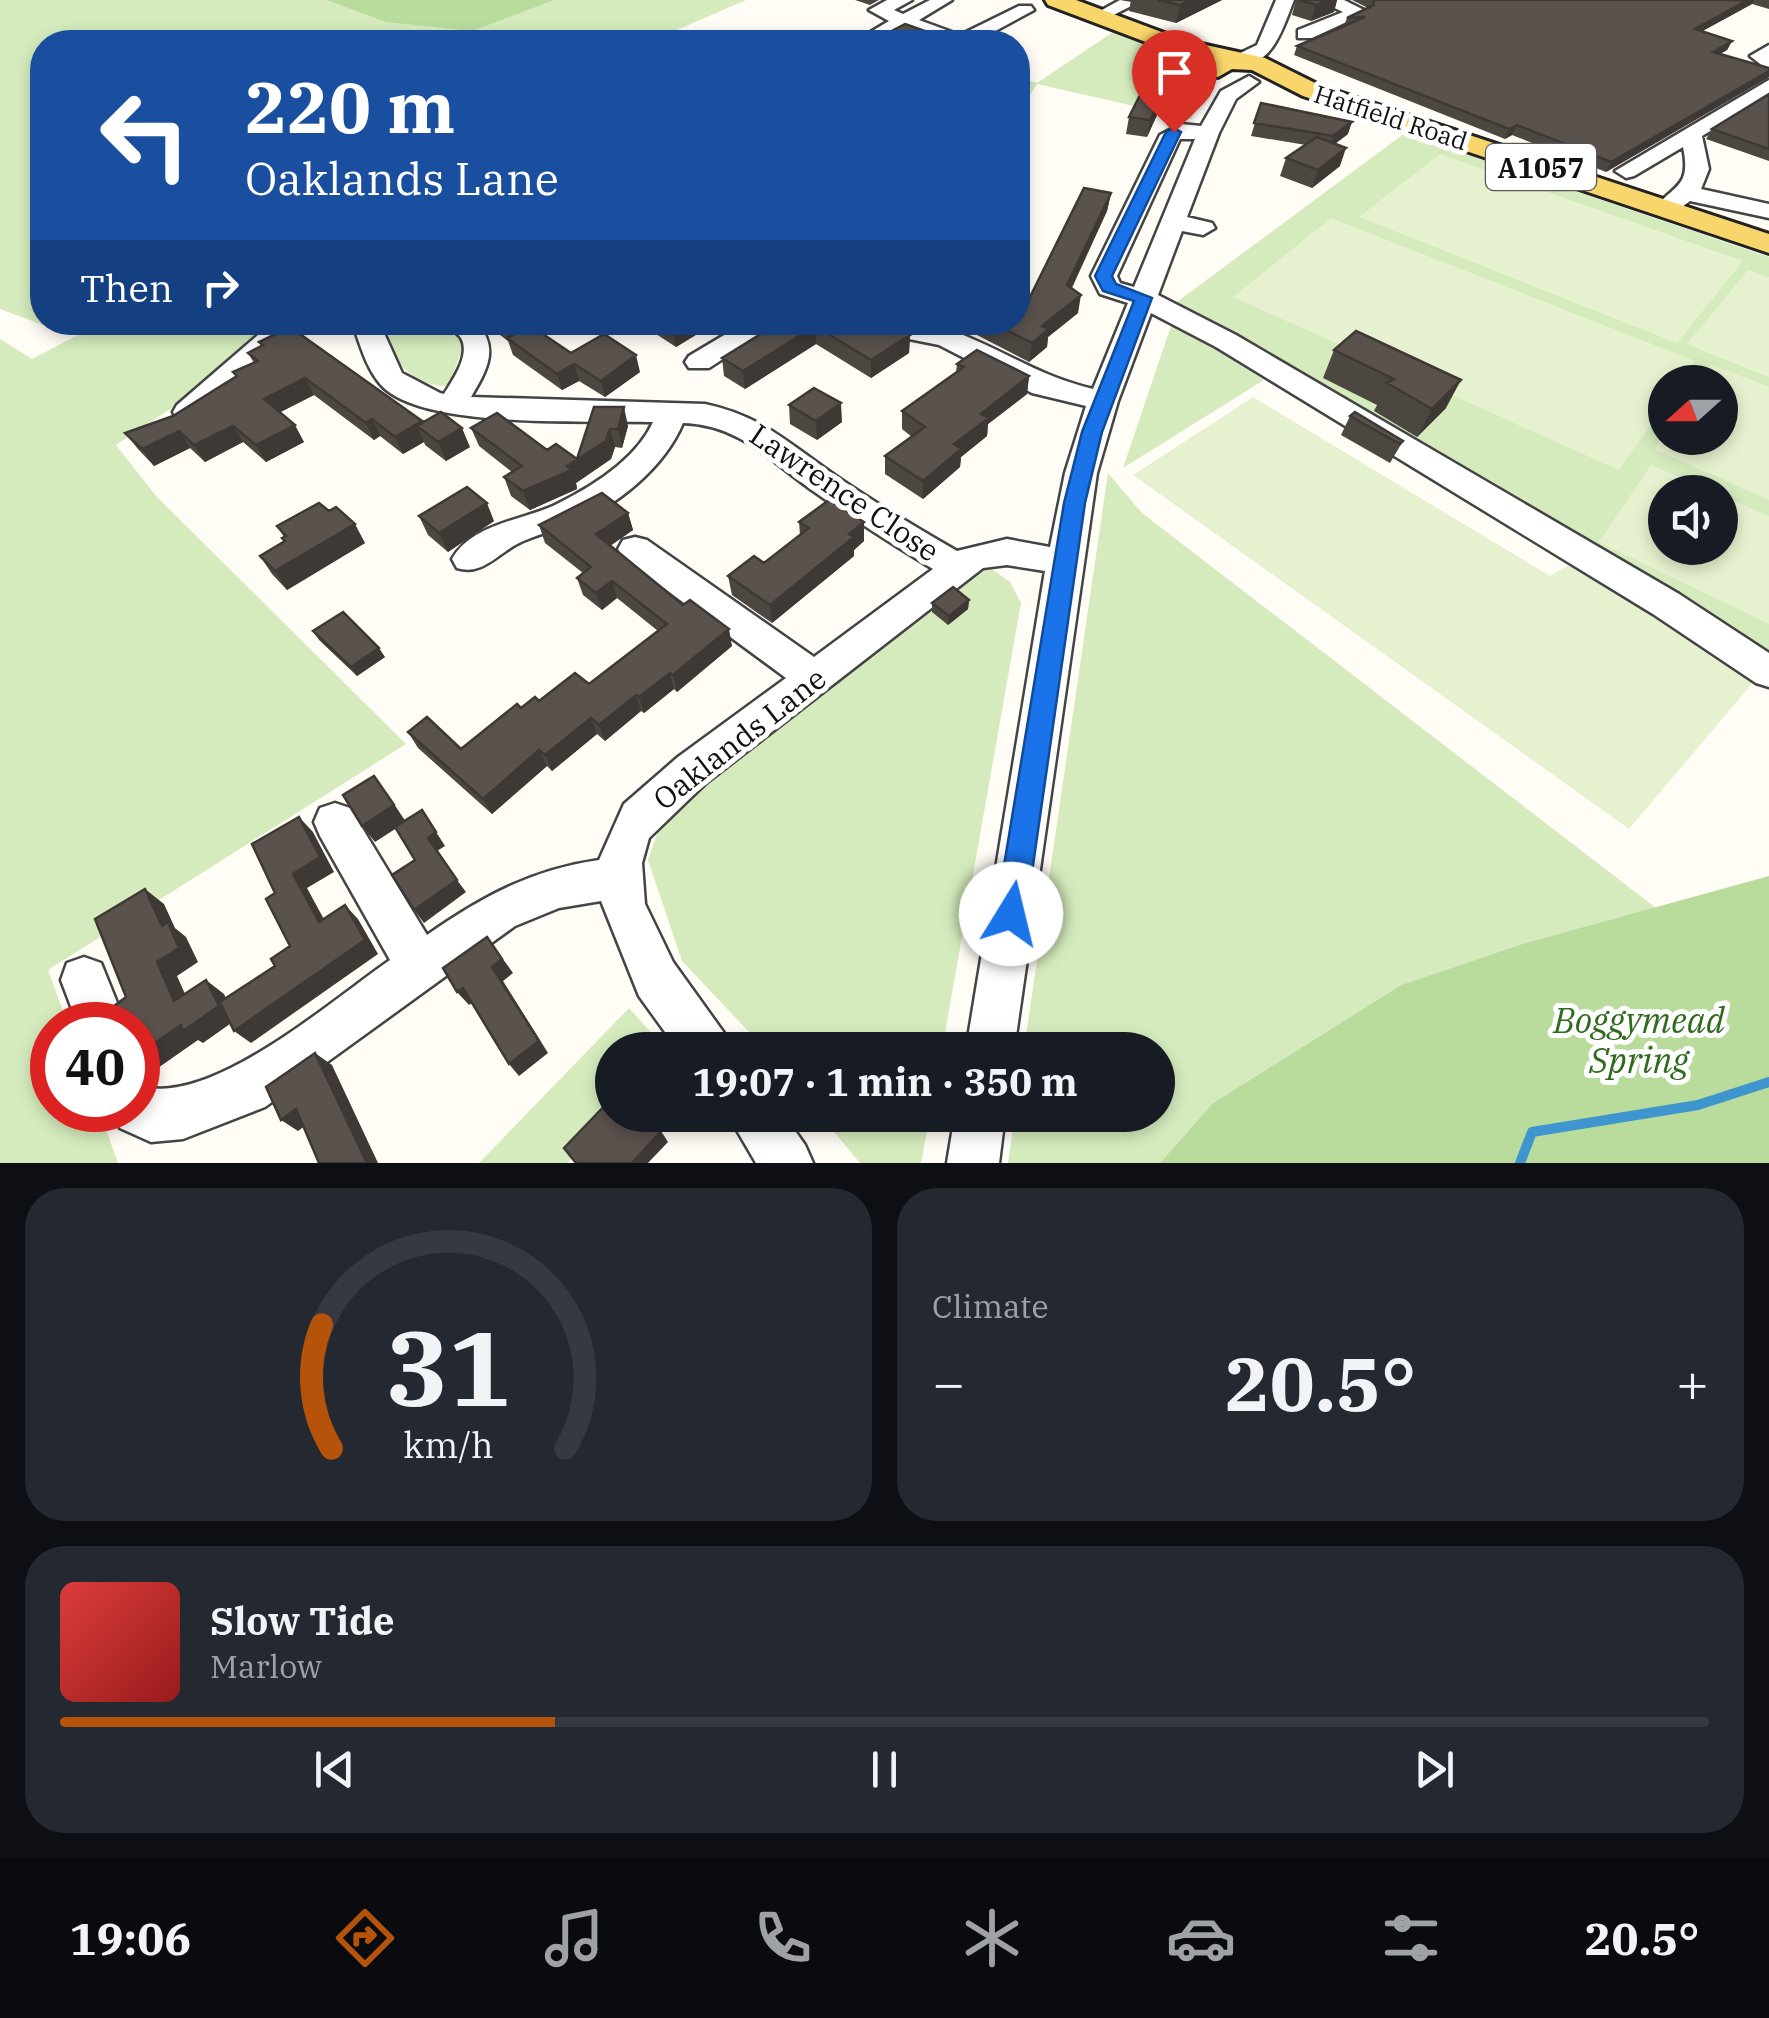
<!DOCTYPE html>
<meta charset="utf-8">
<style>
:root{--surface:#171b24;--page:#242831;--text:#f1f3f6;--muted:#9ea1a6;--line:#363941;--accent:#b45309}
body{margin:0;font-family:"IBM Plex Serif",serif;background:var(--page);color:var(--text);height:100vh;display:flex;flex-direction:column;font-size:38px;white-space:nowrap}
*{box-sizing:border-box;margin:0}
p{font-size:32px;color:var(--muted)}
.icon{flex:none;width:55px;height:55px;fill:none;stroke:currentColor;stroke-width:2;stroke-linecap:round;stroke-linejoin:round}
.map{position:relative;height:1163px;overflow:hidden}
.panel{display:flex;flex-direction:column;gap:25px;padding:25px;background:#0d0f14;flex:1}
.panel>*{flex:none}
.guide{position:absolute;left:30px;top:30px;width:1000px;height:305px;border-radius:40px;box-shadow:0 5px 15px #0003;background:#1a4fa0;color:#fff;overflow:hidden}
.needle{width:65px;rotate:249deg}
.buttons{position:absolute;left:1648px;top:365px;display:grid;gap:20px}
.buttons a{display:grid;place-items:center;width:90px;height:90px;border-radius:50%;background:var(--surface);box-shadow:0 5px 15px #0003;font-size:50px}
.speed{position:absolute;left:30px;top:1002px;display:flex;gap:20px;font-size:50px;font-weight:700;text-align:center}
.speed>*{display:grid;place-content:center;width:130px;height:130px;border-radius:50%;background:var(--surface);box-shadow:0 5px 15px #0003;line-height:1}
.speed .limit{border:15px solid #d22;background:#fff;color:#111}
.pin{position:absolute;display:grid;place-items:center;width:85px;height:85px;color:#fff;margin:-102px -42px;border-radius:50% 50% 50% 0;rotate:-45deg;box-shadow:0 0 10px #0007}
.pin .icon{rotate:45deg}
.me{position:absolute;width:110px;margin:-55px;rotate:9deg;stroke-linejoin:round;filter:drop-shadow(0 0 8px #0008)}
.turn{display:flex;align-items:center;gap:35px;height:210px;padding:0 50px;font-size:45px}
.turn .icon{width:130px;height:130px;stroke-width:2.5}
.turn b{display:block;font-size:70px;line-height:85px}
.then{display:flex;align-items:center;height:95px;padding:0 50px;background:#0003;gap:20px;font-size:38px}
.big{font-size:75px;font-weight:800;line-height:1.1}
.panel .card{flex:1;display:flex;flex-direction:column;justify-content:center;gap:15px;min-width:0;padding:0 35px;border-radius:40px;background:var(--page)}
.panel .dial{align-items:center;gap:0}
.dial svg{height:260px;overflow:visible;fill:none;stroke:var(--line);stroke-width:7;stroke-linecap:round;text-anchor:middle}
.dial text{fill:var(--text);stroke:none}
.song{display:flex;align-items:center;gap:30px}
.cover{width:120px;height:120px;border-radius:15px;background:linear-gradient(135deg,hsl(0 70% 55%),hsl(0 70% 35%))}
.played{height:10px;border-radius:5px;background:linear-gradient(90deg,var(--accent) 30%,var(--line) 30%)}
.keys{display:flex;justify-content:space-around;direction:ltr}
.heat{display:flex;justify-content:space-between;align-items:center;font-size:55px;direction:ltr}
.panel .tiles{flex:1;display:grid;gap:25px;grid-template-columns:1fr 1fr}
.card:last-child{grid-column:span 2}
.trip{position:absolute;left:595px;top:1032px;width:580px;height:100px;border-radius:50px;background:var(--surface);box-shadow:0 5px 15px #0003;font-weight:800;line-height:100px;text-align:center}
.menu{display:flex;height:160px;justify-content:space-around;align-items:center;background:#090b0e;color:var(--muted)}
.menu .icon{width:70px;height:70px}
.menu .on{color:var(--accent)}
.menu b{font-size:45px;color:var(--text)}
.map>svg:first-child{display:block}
</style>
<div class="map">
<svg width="1769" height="1163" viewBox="0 0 1769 1163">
<rect width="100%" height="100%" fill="#fffdf5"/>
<path fill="#d5ebbd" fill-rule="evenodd" d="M0 0H746L649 42H42V322L66 323 54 329 0 309Z
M1113 32 1186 61 1205 73 1209 87 1191 119 1037 84 1018 113V76L1037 83Z
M1405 133 1769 257V660L1170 307ZM1665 382H1720V438H1665ZM1665 492H1720V548H1665Z
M101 323H283L202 388 116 445 156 496 406 744 48 970 68 1025H52V1110H99L118 1163H0V339L32 359Z
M380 323C412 323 447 320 468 349L461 353 452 376 458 381 451 386C411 388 390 358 380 323Z
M1172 323 1264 380 1123 468Z
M1108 473 1142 513 1656 908 1522 944 1401 985 1213 1103 1160 1163H1008L1015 1115H1158V1050H1024Z
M987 566 1010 582 1021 603 942 1050H766L682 961 648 860 666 808Z
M629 1008 667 1050H612V1113L568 1163H479Z
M820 1115H930L921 1163H860Z"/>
<path fill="#b9dc9c" d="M327 0H554L472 31 386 22Z
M1769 876V1163H1160L1213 1103 1401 985 1522 944Z"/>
<path fill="#e6f2cf" d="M1440 154 1743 261 1677 343 1359 217Z
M1331 218 1695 361 1680 382H1665V404L1619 470 1233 297Z
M1748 270 1769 277V377L1687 344Z
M1711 364 1769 387V500L1654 449 1665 433V438H1720V382H1699Z
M1253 397 1550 576 1576 561 1762 672 1629 829 1133 475Z
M1651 465 1715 492H1665V548H1720V495L1769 516V624L1599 542Z"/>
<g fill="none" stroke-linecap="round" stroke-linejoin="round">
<path stroke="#3f96cf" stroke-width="10" d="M1520 1163 1532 1132 1698 1105 1769 1082"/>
<g stroke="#444" stroke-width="5">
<path id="minor" d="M887 0H912L894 10 903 14 930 0H952L919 20 960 35 1019 6H1031L1034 10 975 42H945L905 28 877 42H854L889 21 869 10Z
M1120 0 1137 3 1100 22 1091 16Z
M1276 0H1294C1283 27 1272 71 1234 64V56L1257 45Z
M1318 0H1344L1368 12 1312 38H1298V30L1343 12Z
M1769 45V71L1750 56Z
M1249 76 1259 82 1236 99 1219 133 1187 217 1212 223 1215 228 1203 235 1182 231 1158 295 1236 335 1679 594 1769 653V687L1756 683 1653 614 1216 347 1151 313 1118 401 1097 473 1014 1050H966L1045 571 1007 565 983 568 706 783 649 838 642 863 645 904 673 962 724 1033 731 1050H678L639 996 601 901 559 908 515 926 265 1107 183 1139 151 1142 120 1128 113 1110H138V1085C207 1110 332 1000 390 960L320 836 314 822 320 808 335 803 350 808 427 935C483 896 531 870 599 860L624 804 678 757 786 678 623 558 618 549 623 540 635 537 647 540 814 657 933 569C894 545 854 520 816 493 771 462 741 425 683 423 664 468 616 507 570 525 554 531 535 535 519 543 497 554 482 576 457 568L452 559C471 525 521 520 553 506 590 488 636 460 653 422 593 420 421 430 381 385 366 368 360 344 352 322H379L402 373 440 393 444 394C452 381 471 355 461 338 457 332 447 328 442 322H476C500 348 487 370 471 397L705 404C765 417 790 445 839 478 877 504 917 528 957 551L1007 539 1050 547 1065 473 1086 406 1032 393 939 345 854 328 851 322C886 322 924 320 958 333 1007 352 1039 376 1093 389L1128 303 1100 294 1091 276 1160 135 1181 124 1201 126 1221 91ZM1180 139H1195L1134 287 1120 283 1117 276Z
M1769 80V95L1702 136 1709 169 1701 189 1769 204V218L1690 201 1674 213H1658L1654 208C1676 184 1691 186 1683 147L1634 176 1626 178 1615 171Z
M273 322H306L199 419H177L173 412 177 405Z
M746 322H780L709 368H689L685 362 689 356Z
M84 957 101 963 126 1025H78L61 980 67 963Z
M728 1115H784L805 1145 813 1163H756Z
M955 1115H1005L999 1163H947Z"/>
</g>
<g stroke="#222" stroke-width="6">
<path id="major" d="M1045 0H1076L1183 40 1265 58 1321 86 1769 234V253L1303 96 1252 70 1232 69 1218 77 1209 75 1206 70 1212 62 1167 50 1048 5Z"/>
</g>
<use href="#minor" fill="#fff" fill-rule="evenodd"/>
<use href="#major" fill="#f9d66b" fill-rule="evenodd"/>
</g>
<path fill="#4d4742" d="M855 0H879L870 5Z
M1131 0H1222L1176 23 1129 11Z
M1296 0H1337L1334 12 1311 21 1292 15Z
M1352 0H1769V9L1752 4 1702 31 1732 41 1727 50 1720 54 1769 68V77L1606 172 1512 135 1505 139 1294 55 1297 46 1344 26 1347 18 1368 8Z
M1769 94V161L1706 139 1712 129Z
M1261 103 1348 134 1335 144 1340 166 1312 188 1280 176 1286 158 1306 145 1251 136Z
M1157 115 1147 137 1126 134 1129 117Z
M1111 193 1107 211 1072 288 1078 313 1048 337 1047 347 1029 362 975 334 976 322H1018L1026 305Z
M483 322H553L554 329 544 335 571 353 640 372 605 397 579 381 562 390 513 355 508 341Z
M654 322H717L676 347 656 334Z
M774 322H888L910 335 909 353 871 378 816 344 745 389 724 376 722 358 774 326Z
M1356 331 1446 408 1417 437 1374 411 1377 405 1323 378 1334 350Z
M259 342 422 421 470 447 446 461 425 445 424 442 403 454 380 436 374 440 314 395 280 412 304 442 266 462 243 442 205 462 190 448 154 466 138 449 125 433 173 416 236 377 233 372 254 363 248 353 261 346Z
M957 364 1029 376 1027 394 988 424 987 436 961 457 960 467 923 499 885 474V456L912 437 902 429V411L956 372Z
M789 405 842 422 817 440 790 424Z
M594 407 628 426 622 448 615 447 611 459 576 483 577 489 530 510 511 496 504 477 512 472 479 446 471 428 577 459Z
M1350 416 1403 441 1390 463 1341 435Z
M628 513 633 530 610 546 732 646 677 692 674 689 644 713 641 711 605 741 597 734 552 771 547 766 492 814 418 748 408 732 461 749 521 708 589 684 658 631 617 598 602 610 583 595 577 578 583 573 545 543 539 525Z
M419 516 494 521 448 552 428 535Z
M799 522H864V541L854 550V556L772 623 732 595 728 576 764 563 800 535Z
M277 526 365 543 287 590 272 574 260 556 284 542V537Z
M969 600 968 609 948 625 932 612V603Z
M313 631 385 657 357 676 319 640Z"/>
<path fill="#3f3936" d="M1191 0H1222L1176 23 1180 5Z
M1328 0H1337L1334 12 1311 21 1316 5Z
M1748 0H1754L1752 4 1690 38 1695 29Z
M933 34 932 42H910Z
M1732 41 1727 50 1707 61 1713 52Z
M1769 71V77L1606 172 1611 162Z
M1161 98 1157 115 1147 137 1150 120Z
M1352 122 1348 134 1329 148 1333 136Z
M1517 125 1512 135 1505 139 1509 129Z
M1346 148 1340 166 1312 188 1318 170Z
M1111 193 1107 211 1064 303 1067 285Z
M1081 295 1078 313 1048 337 1047 347 1029 362 1032 343 1042 326Z
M529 322H553L554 329 520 348 518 346 513 331Z
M684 322H717L676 347 673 329Z
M815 326 816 344 745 389 743 371Z
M910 335 909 353 871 378V360Z
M636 355 640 372 605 397 601 381Z
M574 364 579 381 562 390 557 374Z
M1029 376 1027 394 988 424 987 436 961 457 960 467 923 499V481L981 414Z
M305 378 314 395 273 416 264 399Z
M1461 380 1446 408 1417 437 1432 409Z
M841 403 842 422 817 440 816 421Z
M624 407 628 426 622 448 618 429Z
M372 419 380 436 374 440 366 423Z
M422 421 429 435 417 426 424 442 403 454 395 437Z
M295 425 304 442 266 462 256 445Z
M233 426 243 442 205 462 194 445Z
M462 428 470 447 446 461 438 442Z
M610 429 615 447 611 459 576 483 577 489 530 510 523 491 567 466 606 441Z
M179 431 190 448 154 466 142 449Z
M487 503 494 521 448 552 439 533Z
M628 513 633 530 601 552 596 534Z
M864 522V541L854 550V556L772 623 770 605Z
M355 524 365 543 287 590 275 571Z
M612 581 617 598 602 610 596 593Z
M969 600 968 609 948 625 949 616Z
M729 629 732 646 677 692 673 675Z
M379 648 385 657 357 676 351 667Z
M670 673 674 689 644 713 639 697Z
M636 695 641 711 605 741 599 725Z
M591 718 597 734 552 771 545 755Z
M539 750 547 766 492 814 483 799Z
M386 792 406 822 375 842 362 826Z
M299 817 313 832 334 872 307 888 333 936 319 922 293 874Z
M431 824 445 846 437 851 428 838Z
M457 880 466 892 424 923 414 910Z
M145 889 164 904 175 928 186 937 198 962 177 976 194 1014 174 1001 157 962 162 926Z
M345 905 358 919 378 954 251 1043 234 1031Z
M487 937 513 973 503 981 548 1053 519 1076 509 1064Z
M206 980 224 994 237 1019 203 1043 198 1040 145 1077 138 1073V1055Z
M463 988 474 1001 469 1005 457 992Z
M315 1053 332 1065 378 1163H367Z
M296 1109 313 1120 298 1131 281 1120Z
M661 1131 668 1142 648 1163H632Z"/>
<path fill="#5a524d" stroke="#3f3936" stroke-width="2.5" d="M1158 0H1191L1180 5Z
M1299 0H1328L1316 5Z
M1373 0H1748L1695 29 1732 41 1713 52 1769 68V71L1611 162 1517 125 1509 129 1297 46 1365 17 1347 18 1374 5Z
M905 24 933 34 910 42H893L880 37Z
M1769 94V149L1712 129Z
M1140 95 1161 98 1150 120 1129 117Z
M1261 103 1352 122 1333 136 1254 123Z
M1317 137 1346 148 1318 170 1286 158Z
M1084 188 1111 193 1067 285 1081 295 1042 326 1049 329 1032 343 990 322H1018V301L1026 305Z
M501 322H529L513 331Z
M662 322H684L673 329Z
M780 322H888L910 335 871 360 815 326 743 371 722 358Z
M531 326 571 353 604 334 636 355 601 381 574 364 557 374 507 338Z
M290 327 422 421 395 437 372 419 366 423 305 378 264 399 295 425 256 445 233 426 194 445 179 431 142 449 125 433 173 416 224 384 237 376 233 372 258 361 248 353 263 345 259 342Z
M1356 331 1461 380 1432 409 1387 383 1394 379 1334 350Z
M977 350 1029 376 981 414 989 418 954 444 961 449 923 481 885 456 925 427 902 411 964 367 957 364Z
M814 388 841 403 816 421 789 405Z
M594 407H624L618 429H610L606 441 567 466 572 470 523 491 504 477 522 466 471 428 497 413 547 450 556 444 577 459Z
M441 412 462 428 438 442 417 426Z
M1355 412 1403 441 1400 444 1350 416Z
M467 487 487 503 439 533 419 516Z
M602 493 628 513 596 534 683 605 690 600 729 629 673 675 670 673 639 697 636 695 599 725 591 718 545 755 539 750 483 799 408 732 427 717 461 749 517 704 521 708 535 697 539 701 575 673 589 684 667 624 612 581 596 593 577 578 591 567 539 525Z
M829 500 864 522 849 534 854 537 770 605 728 576 754 556 764 563 809 528 799 522Z
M319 503 329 511 336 507 355 524 275 571 260 556 285 541 282 538 286 536 277 526Z
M953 587 969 600 949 616 932 603Z
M343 612 379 648 351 667 313 631Z
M374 776 394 805 362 826 343 795Z
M422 810 436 832 428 838 457 880 414 910 392 875 415 860 395 827Z
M299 817 320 857 293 874 319 922 345 905 365 940 234 1031 220 1002 275 966 271 959 290 946 266 899 275 893 252 844Z
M145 889 162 926 168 922 179 948 157 962 174 1001 206 980 219 1006 183 1031 181 1025 138 1055V1025H105L101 1016 126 997 95 919Z
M487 937 502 959 492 967 539 1041 509 1064 463 988 457 992 443 968Z
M315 1053 367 1163H319L296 1109 281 1120 266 1087Z
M612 1098V1115H647L661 1131 632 1163H576L564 1148Z"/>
<path fill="#1a73e8" stroke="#114b97" stroke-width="2.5" d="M1174 128 1181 132 1112 276 1116 284 1152 298 1102 432 1085 503 1026 914 1021 924 1011 928 1001 924 996 914 1064 503 1082 432 1134 301 1103 291 1095 276 1166 132Z"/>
<g text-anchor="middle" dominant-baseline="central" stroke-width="10" stroke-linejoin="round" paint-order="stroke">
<g font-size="25" fill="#111" stroke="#fff">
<text transform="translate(1391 117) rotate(18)">Hatfield Road</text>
</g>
<rect fill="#fff" stroke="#585858" stroke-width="2.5" x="1486" y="144" width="110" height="46" rx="8"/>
<g font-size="28" font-weight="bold" fill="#111">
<text x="1541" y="167">A1057</text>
</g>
<g font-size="30" fill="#111" stroke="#fff">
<text transform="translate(845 492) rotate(34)">Lawrence Close</text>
<text transform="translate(739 738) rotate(-38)">Oaklands Lane</text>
</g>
<g font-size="35" font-style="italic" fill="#2f6b1f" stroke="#fff">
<text x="1639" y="1020">Boggymead<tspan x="1639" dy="40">Spring</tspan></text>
</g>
</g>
</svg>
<div class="buttons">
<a><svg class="needle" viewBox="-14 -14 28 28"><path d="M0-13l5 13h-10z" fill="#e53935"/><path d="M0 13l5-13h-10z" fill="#9ea1a6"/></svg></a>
<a><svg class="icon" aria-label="sound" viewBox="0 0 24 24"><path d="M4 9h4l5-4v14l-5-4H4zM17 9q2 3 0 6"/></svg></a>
</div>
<div class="speed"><div class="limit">40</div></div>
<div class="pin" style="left:1174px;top:132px;background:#d93025"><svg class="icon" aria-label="arrive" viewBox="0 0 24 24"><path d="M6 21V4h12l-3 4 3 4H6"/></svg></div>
<svg class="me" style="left:1011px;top:914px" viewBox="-20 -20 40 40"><circle r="19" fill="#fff"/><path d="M0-13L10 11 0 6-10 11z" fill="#1a73e8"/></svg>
<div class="trip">19:07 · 1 min · 350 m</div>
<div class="guide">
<div class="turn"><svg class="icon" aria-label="left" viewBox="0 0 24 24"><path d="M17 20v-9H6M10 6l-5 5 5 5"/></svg><div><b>220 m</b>Oaklands Lane</div></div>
<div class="then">Then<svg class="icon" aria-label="right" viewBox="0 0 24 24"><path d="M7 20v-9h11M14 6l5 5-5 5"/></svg></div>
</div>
</div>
<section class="panel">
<div class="tiles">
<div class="card dial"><svg viewBox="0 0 100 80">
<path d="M14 69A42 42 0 1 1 86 69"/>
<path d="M14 69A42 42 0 0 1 11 31" stroke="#b45309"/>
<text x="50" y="56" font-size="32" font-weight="700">31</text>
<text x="50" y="72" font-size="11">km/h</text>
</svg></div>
<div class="card"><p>Climate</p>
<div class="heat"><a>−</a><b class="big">20.5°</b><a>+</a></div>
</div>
<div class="card">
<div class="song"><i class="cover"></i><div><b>Slow Tide</b><p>Marlow</p></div></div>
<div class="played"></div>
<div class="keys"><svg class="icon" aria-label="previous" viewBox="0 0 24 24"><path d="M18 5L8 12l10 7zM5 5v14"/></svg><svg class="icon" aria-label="pause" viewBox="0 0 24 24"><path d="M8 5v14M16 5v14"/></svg><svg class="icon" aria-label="next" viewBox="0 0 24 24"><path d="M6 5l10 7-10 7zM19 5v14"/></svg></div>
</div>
</div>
</section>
<nav class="menu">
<b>19:06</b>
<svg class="icon on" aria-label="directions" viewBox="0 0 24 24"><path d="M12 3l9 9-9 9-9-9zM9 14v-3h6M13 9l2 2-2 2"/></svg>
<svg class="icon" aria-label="music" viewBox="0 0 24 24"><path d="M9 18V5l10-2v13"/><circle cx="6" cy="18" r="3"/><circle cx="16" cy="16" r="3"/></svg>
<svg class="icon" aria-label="phone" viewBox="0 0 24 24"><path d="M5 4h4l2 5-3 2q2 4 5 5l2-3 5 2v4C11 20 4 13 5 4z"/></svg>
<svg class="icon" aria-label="climate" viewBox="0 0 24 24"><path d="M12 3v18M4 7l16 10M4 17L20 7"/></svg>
<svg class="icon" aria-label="car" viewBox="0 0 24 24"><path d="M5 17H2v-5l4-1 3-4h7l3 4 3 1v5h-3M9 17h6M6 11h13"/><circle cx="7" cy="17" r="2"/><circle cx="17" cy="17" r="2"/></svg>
<svg class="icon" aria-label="filters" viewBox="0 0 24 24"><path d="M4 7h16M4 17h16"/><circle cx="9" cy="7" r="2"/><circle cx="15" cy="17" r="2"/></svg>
<b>20.5°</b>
</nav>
